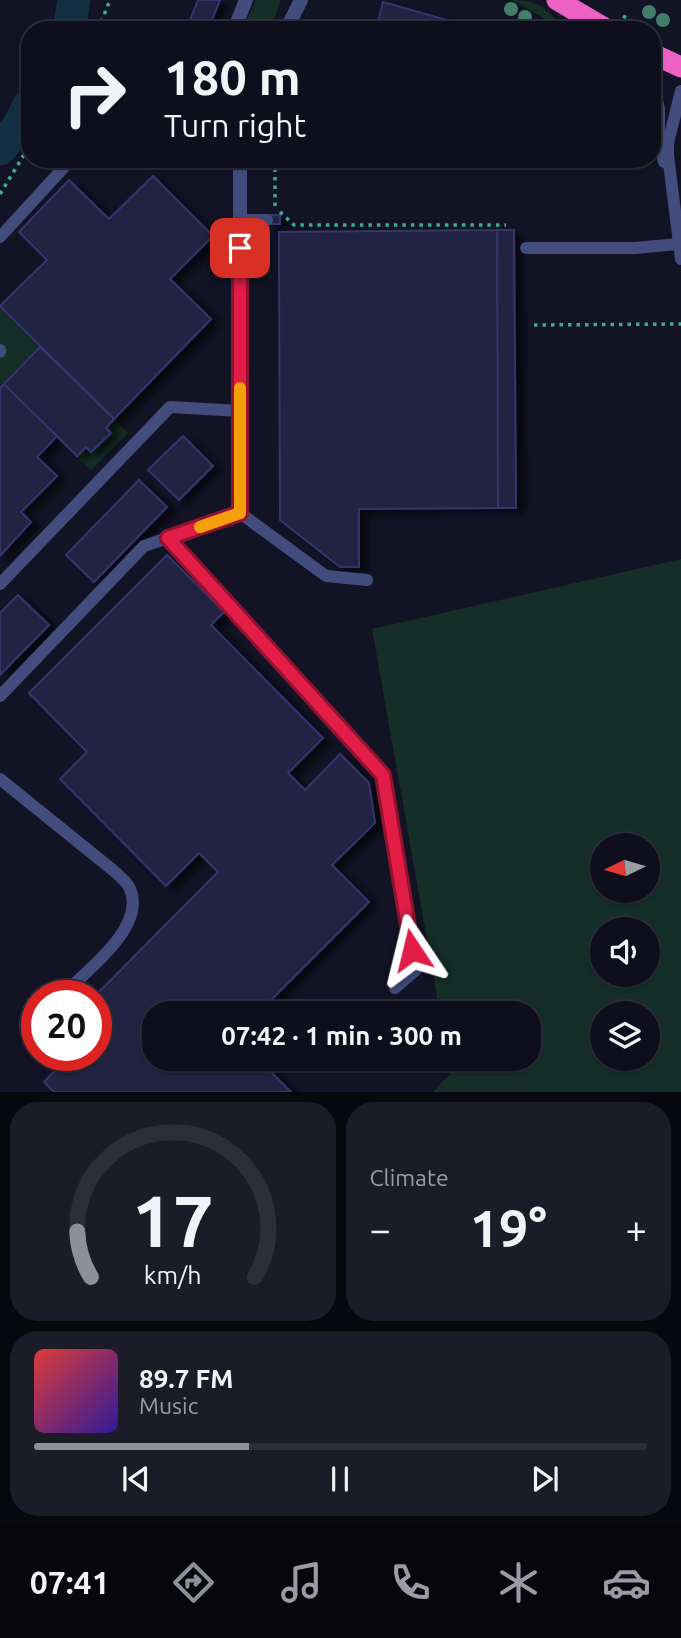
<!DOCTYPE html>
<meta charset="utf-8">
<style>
:root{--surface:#0e0e1c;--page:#1c1c29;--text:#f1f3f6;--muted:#9b9ca3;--line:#2e2e3b;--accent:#8c9099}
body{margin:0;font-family:Ubuntu,sans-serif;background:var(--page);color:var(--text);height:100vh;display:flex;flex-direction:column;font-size:26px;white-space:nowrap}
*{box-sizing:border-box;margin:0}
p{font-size:23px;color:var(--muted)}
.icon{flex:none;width:38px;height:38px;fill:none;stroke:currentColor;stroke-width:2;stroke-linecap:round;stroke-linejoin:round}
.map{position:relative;height:1092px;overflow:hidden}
.details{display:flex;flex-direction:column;gap:10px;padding:10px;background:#08080f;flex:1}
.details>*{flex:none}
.hud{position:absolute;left:21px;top:21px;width:640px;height:147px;border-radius:28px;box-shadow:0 2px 5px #0004,0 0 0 2px var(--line);background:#0e0e1c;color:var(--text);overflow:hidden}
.needle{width:46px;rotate:265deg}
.controls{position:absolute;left:590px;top:833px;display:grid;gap:14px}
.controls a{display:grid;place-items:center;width:70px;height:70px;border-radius:50%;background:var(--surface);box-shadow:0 2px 5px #0004,0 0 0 2px var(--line);font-size:35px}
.speed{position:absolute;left:21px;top:980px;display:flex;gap:14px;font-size:35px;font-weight:700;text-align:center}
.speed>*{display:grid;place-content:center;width:91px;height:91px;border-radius:50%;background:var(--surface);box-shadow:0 2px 5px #0004,0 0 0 2px var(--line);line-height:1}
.speed .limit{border:10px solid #d22;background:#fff;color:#111}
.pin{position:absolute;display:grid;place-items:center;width:60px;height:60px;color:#fff;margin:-30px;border-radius:14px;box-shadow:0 4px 10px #0006}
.me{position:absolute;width:77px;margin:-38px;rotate:350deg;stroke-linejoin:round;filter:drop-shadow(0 0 5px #0008)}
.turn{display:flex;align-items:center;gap:24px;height:147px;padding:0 28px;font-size:32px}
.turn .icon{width:91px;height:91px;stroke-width:2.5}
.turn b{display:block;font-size:49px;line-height:60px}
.big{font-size:52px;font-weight:700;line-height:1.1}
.details .widget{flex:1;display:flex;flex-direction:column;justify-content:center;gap:10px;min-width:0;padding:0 24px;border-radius:28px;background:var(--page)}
.details .dial{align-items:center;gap:0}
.dial svg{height:182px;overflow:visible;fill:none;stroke:var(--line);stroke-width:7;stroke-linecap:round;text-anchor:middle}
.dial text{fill:var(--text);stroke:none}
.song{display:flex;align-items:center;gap:21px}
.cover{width:84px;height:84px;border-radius:10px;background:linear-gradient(135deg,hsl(0 70% 55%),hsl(250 70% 35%))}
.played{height:7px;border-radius:4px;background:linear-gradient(90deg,var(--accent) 35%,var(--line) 35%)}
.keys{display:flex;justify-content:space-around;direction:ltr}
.heat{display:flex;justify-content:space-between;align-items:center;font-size:38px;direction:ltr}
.details .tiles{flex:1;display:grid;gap:10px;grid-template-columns:1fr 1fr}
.widget:last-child{grid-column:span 2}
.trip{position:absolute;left:142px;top:1001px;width:399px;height:70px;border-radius:28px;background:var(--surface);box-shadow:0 2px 5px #0004,0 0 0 2px var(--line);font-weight:700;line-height:70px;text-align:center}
.menu{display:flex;height:112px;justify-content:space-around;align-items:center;background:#06060b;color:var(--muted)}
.menu .icon{width:49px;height:49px}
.menu .current{color:var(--accent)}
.menu b{font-size:32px;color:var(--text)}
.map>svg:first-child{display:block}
</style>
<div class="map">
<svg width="681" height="1092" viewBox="0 0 681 1092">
<defs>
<filter id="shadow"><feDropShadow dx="8" dy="4.5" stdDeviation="3.5" flood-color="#0009"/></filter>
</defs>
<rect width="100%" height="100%" fill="#121325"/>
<path fill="#152e28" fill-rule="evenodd" d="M256 0H281L270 30H242Z
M512 0C539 0 548 9 564 30Z
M0 306 128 433 91 470 0 383Z
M681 559V1092H433L450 1074 448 1059H528V1013H440L372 629ZM602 845H648V891H602ZM602 929H648V975H602ZM648 1013V1059H602V1013Z"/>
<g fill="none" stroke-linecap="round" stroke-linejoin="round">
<path stroke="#122f43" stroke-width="33" d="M69 30 74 0
M0 149 17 128 30 104"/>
</g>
<path fill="#202143" stroke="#35366d" stroke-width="2" filter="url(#shadow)" d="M198 0H220L208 30H186Z
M383 2 461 24 460 30H376Z
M153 176 213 236 170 279 211 319 114 419 0 306 47 260 19 232 69 180 109 219Z
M270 215H280V224H270Z
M497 230 498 508 359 509V567H340L280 520 279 232Z
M497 230H514L516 508H498Z
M40 347 114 419 106 428 111 433 91 452 86 447 77 456 4 384Z
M4 384 57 436 37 457 57 476 21 512 31 522 0 556V388Z
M183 436 213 466 179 500 148 470Z
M139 480 167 507 94 582 66 555Z
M167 555 224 612 211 625 323 738 288 773 305 790 340 754 369 783 375 823 332 865 369 902 258 1013H154V1059H258L291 1092H54L44 1082 70 1055H96V1029L100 1026 96 1022 95 996 218 872 199 853 166 886 60 779 87 752 29 693Z
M18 595 49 625 0 675V613Z"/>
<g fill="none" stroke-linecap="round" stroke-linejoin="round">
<path stroke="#3dab8c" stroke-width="3.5" stroke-dasharray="3.5 5" stroke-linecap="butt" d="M623 16 649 30
M98 30 110 0
M0 194 30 145
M275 206V159
M280 212 294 225H506
M534 325 681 324"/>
<path stroke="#424d7e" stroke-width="12" d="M653 82 659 109V144L664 162
M681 91 668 143V155L681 259
M240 220H267
M0 237 67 164 75 159
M526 248H635L678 244
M0 350V352
M168 538 383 775 416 970 395 988
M0 584 170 407 240 411
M0 696 144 546 240 513 326 576 367 580
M0 779 114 871C118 875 126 881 129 887 149 926 85 972 61 996"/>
<path stroke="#424d7e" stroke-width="14" d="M234 30 246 0
M286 30 301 0
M240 513V159"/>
<path stroke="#ed62c4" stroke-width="21" d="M557 0 608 30
M653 54 681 67"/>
</g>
<g fill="#447d6a">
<circle cx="511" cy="9" r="7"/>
<circle cx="649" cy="12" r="7"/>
<circle cx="525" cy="17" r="7"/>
<circle cx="663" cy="20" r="7"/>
</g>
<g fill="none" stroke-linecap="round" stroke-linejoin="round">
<g stroke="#92132f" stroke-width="18">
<path id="route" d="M240 248V513L168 538 383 775 412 950"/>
</g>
<use href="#route" stroke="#e11d48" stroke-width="12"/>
<path stroke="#f59e0b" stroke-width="12" d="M200 527 240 513V388"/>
</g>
</svg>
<div class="controls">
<a><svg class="needle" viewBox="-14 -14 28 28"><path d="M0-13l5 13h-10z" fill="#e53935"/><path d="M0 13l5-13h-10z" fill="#9b9ca3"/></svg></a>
<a><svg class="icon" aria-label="sound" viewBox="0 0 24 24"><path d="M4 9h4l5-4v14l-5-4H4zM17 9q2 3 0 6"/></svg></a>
<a><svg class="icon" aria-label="layers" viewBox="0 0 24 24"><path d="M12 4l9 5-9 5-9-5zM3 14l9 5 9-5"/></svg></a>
</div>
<div class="speed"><div class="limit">20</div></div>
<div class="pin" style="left:240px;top:248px;background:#d93025"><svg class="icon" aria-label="arrive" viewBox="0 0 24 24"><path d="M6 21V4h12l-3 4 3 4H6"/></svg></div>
<svg class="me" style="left:412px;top:950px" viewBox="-20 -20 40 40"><path d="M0-17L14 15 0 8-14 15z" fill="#e11d48" stroke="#fff" stroke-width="4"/></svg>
<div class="trip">07:42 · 1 min · 300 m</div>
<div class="hud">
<div class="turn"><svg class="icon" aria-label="right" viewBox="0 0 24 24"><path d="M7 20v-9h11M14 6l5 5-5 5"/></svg><div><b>180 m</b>Turn right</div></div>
</div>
</div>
<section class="details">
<div class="tiles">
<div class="widget dial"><svg viewBox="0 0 100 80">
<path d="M14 69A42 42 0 1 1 86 69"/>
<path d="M14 69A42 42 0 0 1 8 49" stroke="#8c9099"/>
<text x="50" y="56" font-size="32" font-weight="700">17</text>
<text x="50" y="72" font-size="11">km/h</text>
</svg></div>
<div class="widget"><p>Climate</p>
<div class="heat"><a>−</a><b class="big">19°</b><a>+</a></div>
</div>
<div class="widget">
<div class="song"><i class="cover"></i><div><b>89.7 FM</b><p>Music</p></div></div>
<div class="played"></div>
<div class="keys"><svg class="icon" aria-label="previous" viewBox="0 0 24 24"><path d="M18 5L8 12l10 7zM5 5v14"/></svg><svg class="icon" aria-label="pause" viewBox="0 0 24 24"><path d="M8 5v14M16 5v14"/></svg><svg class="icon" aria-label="next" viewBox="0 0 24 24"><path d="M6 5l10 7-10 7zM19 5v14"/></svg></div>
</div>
</div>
</section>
<nav class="menu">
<b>07:41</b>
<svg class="icon current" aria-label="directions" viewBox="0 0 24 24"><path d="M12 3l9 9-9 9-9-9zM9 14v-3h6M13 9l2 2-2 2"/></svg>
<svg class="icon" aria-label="music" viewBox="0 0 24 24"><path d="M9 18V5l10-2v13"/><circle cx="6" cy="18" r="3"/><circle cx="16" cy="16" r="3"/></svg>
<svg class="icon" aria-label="phone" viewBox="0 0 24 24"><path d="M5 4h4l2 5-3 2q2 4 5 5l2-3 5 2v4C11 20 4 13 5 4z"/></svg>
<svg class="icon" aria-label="climate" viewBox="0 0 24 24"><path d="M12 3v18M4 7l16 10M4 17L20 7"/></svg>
<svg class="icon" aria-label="car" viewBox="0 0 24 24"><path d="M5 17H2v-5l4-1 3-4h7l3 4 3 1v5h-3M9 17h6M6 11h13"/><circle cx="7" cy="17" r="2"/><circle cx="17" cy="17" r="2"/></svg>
</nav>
